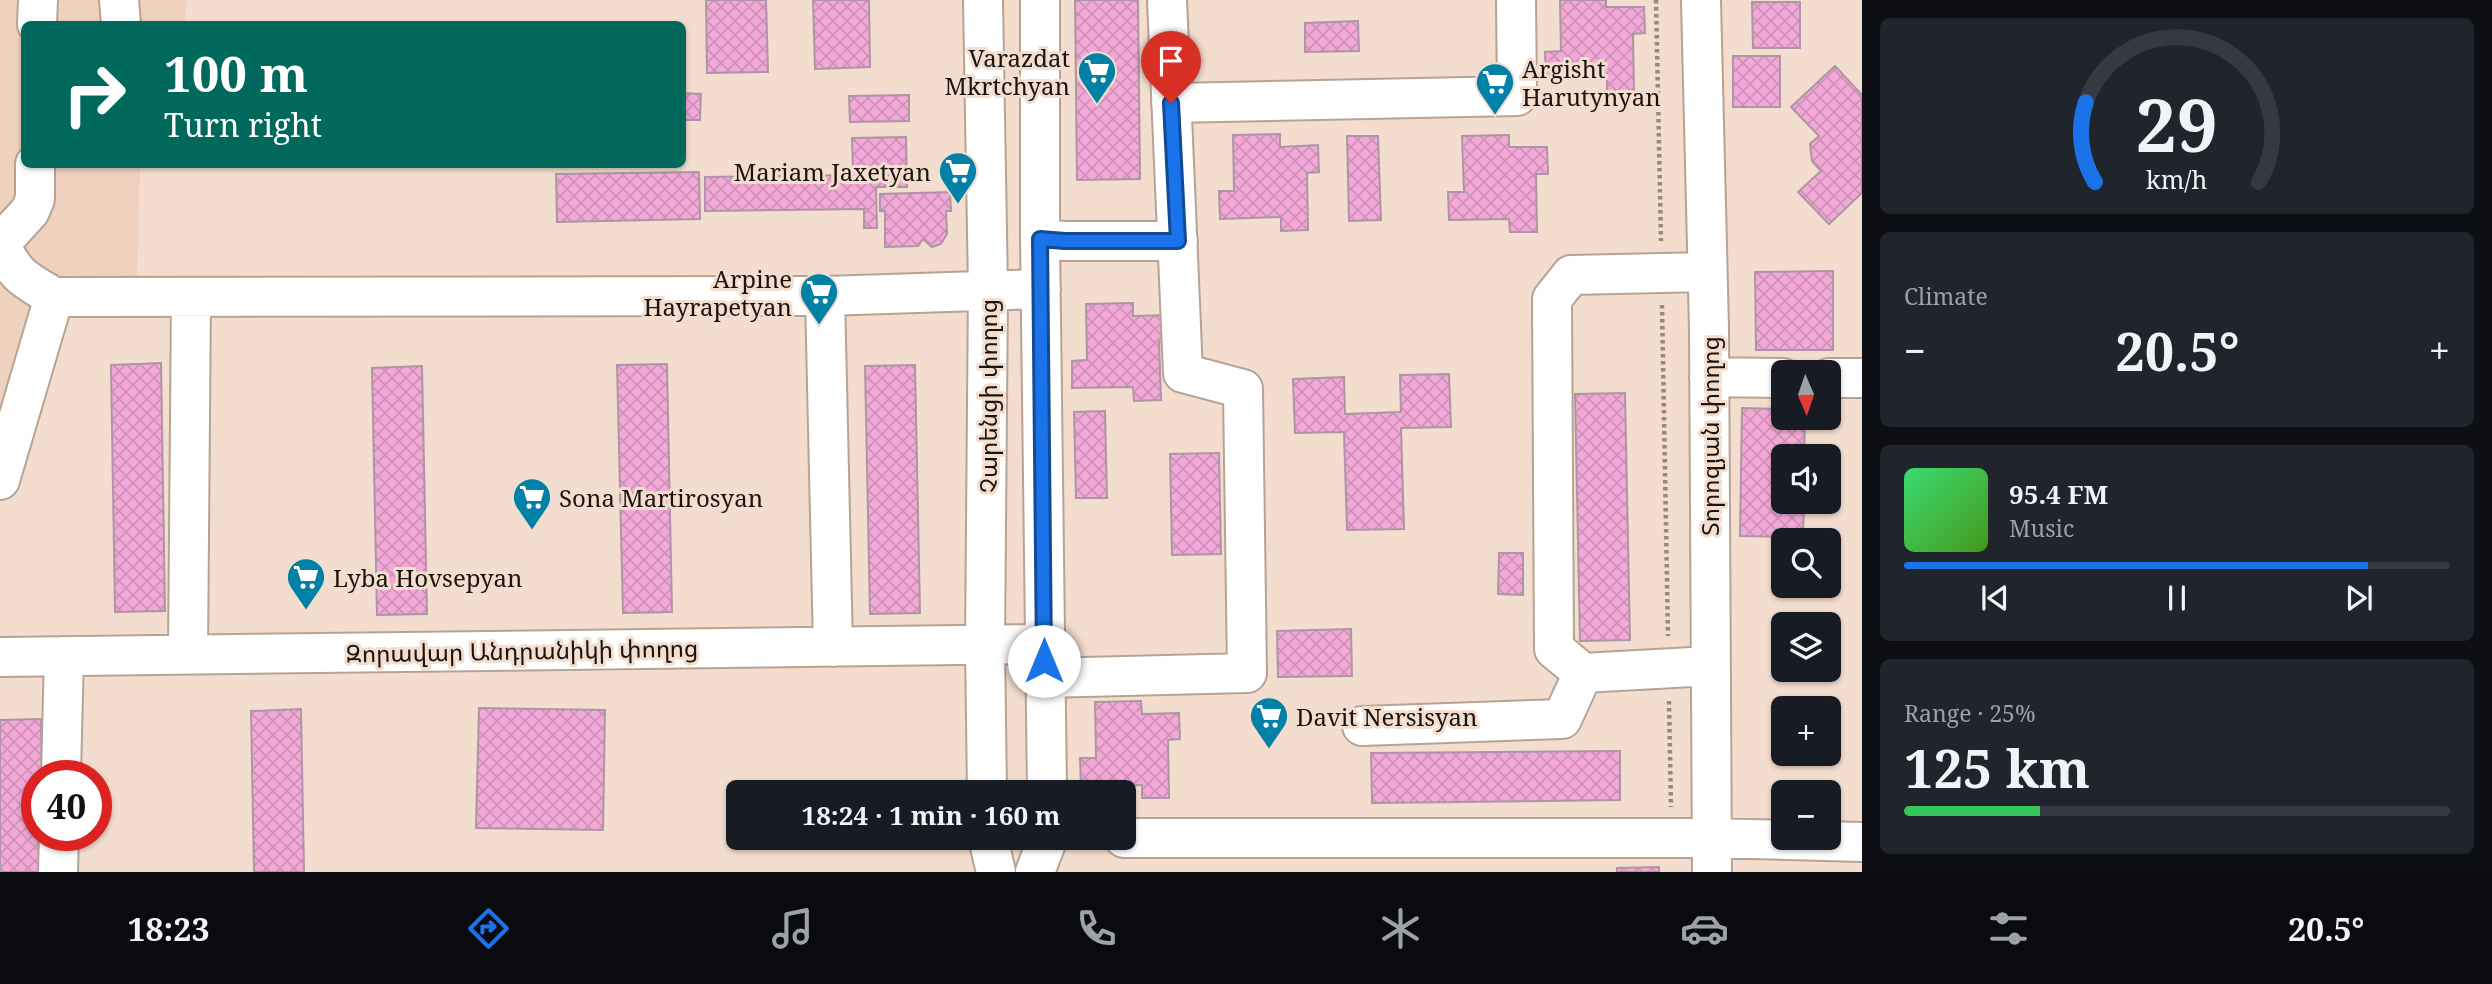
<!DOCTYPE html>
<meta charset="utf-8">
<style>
:root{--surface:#171b24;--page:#20242c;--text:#f1f3f6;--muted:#9ea1a6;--line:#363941;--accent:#1a73e8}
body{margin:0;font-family:"Noto Serif","Noto Sans Armenian",serif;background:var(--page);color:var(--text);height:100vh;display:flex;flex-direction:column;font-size:26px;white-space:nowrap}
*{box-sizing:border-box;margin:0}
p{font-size:23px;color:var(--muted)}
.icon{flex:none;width:38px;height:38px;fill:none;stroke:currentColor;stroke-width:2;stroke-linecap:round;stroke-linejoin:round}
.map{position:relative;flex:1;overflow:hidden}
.details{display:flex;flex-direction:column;gap:18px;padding:18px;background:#0d0f14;width:630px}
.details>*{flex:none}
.top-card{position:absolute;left:21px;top:21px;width:665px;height:147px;border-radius:10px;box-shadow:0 2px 5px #0004;background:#00695c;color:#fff;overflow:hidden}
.needle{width:46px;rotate:178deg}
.fabs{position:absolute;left:1771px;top:360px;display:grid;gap:14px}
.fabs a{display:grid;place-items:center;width:70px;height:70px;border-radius:10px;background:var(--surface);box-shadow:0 2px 5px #0004;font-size:35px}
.speed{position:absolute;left:21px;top:760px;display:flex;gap:14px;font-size:35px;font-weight:700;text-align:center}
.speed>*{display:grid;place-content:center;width:91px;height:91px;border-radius:50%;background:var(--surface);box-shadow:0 2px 5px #0004;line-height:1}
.speed .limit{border:10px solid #d22;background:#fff;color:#111}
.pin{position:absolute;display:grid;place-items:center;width:60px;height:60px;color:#fff;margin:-72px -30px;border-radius:50% 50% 50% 0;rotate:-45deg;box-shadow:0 0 7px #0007}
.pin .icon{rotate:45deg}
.me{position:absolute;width:77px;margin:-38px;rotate:0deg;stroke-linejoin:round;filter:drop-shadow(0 0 5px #0008)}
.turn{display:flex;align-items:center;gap:24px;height:147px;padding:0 28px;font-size:32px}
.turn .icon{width:91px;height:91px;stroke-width:2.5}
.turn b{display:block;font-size:49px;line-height:60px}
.big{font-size:52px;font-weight:700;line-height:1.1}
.details .card{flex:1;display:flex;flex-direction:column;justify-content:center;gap:10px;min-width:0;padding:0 24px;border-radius:10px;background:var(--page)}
.details .dial{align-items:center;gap:0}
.dial svg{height:182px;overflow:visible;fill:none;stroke:var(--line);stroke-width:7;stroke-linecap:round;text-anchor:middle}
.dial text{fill:var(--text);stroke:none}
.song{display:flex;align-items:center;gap:21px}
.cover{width:84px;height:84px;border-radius:10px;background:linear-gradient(135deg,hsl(140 70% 55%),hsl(100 70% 35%))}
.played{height:7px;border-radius:4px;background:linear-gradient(90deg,var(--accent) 85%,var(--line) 85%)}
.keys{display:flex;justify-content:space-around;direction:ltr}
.heat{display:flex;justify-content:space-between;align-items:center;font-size:38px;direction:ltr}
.charge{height:10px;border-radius:5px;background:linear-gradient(90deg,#34c759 25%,var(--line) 0)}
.trip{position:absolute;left:726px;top:780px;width:410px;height:70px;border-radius:10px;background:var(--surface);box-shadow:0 2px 5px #0004;font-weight:700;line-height:70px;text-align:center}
.dock{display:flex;height:112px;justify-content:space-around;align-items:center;background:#090b0e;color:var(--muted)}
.dock .icon{width:49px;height:49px}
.dock .current{color:var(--accent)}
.dock b{font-size:32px;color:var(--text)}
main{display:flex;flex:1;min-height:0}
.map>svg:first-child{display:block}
</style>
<main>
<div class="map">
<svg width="1862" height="872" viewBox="0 0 1862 872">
<defs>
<pattern id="building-cross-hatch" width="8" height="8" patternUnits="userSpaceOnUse" patternTransform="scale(1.75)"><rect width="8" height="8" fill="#f3a9d8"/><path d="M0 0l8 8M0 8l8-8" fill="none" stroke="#d091b8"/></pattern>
</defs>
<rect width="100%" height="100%" fill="#f3ddce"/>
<path fill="#efd2be" d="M0 0H186L185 24H24V164L140 165 137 279 69 275 32 315 0 420Z"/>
<path fill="url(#building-cross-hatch)" stroke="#ac96a3" stroke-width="2" d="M706 0H766L768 72 707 73Z
M813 0H869L870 67 815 69Z
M1075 0H1138L1140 179 1077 180Z
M1560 0H1606V7H1644L1645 33 1633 34 1634 91 1607 92V78L1546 79 1545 52 1561 51Z
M1752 2H1800V48H1753Z
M1358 21 1359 51 1305 52V23Z
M1733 56H1780V107H1733Z
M1835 66 1862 95V193L1829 224 1798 192 1821 171 1812 161 1810 144 1819 136 1791 107Z
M682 93 701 94 700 120H682Z
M909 95V121L850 122 849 96Z
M1280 134V147L1318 145 1319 172 1307 173 1308 230 1281 231V217L1220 219 1219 191H1234L1233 135Z
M1509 135V147H1547L1548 174H1536L1537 232H1510L1509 219 1449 220 1448 192H1464L1462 136Z
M1347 136H1378L1381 220 1349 221Z
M906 137 907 187H876L877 228H864V209L705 211V177L848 175 853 170 852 138Z
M420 164H529V167Z
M699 172 700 219 557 222 556 174Z
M950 192 951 211H946L947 234 941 244 932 247 923 239 918 246 885 247V211H880V194Z
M1833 271V350H1756L1755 272Z
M1133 303V316L1171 315V342H1159L1161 400 1134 401 1133 387 1072 388V361L1087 360 1086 304Z
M161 363 165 611 115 612 111 365Z
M667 364 672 612 623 613 617 365Z
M915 365 920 613 870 614 865 366Z
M422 366 427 614 377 615 372 368Z
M1449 374 1451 427 1401 428 1404 529 1347 530 1344 432 1295 433 1293 379 1344 377 1345 414 1401 412 1400 375Z
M1625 393 1630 640 1580 641 1575 394Z
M1742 408 1783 409V418H1805L1804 457H1783V502H1804L1803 537 1740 536Z
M1105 411 1107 498H1076L1074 412Z
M1219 453 1221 554 1172 555 1170 454Z
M1499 553H1523V595L1498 594Z
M1351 629 1352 676 1278 677 1277 631Z
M1141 701 1142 714 1179 713 1180 739 1168 740 1169 798H1142V785L1081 786 1080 758H1096L1095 702Z
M479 708 605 710 603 830 476 828Z
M301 709 304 872H254L251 711Z
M41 719 42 775H37V835H44V872H0V720Z
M1620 751V800L1372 803 1371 753Z
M1659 867V872H1617V868Z"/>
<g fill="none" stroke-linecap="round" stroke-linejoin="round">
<g stroke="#b7a394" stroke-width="42">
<path id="minor" d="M119 0 121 24
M983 0 988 289 985 645 987 793
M1040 0V239L1047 793
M1701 0 1709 329 1712 872
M37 24 38 0
M1171 103 1517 96 1516 0
M1040 239 1065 241H1178
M0 244 30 211 35 199V164
M0 244C16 277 24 279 54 297
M1707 272 1571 275 1552 299 1554 649 1583 673 1710 666
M825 296 833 647
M1709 377 1783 378
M1829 378H1862
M0 480 54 297 825 296 1041 289
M188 654 191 297
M0 657 1044 644
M1044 678 1247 673 1243 389 1183 373 1167 0
M1362 726 1562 719 1583 673
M61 775 64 656
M988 838 996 872
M1124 838H1711L1862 842
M58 872 59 835
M1035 872 1048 838"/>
</g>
<path stroke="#97877c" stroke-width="4.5" stroke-dasharray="3.5 3.5" stroke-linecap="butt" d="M1656 0 1661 241
M1662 305 1668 636
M1669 701 1671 807"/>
<use href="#minor" stroke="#fff" stroke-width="38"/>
</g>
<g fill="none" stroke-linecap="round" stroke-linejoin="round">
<g stroke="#114b97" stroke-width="18">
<path id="route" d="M1044 661 1040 239 1065 241H1178L1171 103"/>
</g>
<use href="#route" stroke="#1a73e8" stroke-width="12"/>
</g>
<defs>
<g id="supermarket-pin" transform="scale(2.0125)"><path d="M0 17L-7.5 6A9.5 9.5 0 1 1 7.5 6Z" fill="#0081a5" stroke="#f3ddce"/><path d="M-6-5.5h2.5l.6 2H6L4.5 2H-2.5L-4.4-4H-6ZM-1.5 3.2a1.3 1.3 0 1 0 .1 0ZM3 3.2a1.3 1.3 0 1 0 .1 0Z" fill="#fff"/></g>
</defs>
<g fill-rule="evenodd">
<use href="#supermarket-pin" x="1097" y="71"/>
<use href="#supermarket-pin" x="1495" y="82"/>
<use href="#supermarket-pin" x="958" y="171"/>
<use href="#supermarket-pin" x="819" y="292"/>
<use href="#supermarket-pin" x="532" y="497"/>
<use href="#supermarket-pin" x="306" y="577"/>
<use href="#supermarket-pin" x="1269" y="716"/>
</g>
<g text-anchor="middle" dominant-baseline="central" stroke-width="6" stroke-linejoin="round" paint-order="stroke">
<g font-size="24" fill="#1b130e" stroke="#f3ddce" text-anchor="start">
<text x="1070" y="57" text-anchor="end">Varazdat<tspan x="1070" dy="28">Mkrtchyan</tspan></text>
<text x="1522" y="68">Argisht<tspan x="1522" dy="28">Harutynyan</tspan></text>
<text x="931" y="171" text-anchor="end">Mariam Jaxetyan</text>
<text x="792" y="278" text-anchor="end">Arpine<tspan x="792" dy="28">Hayrapetyan</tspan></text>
<text x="559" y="497">Sona Martirosyan</text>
<text x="333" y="577">Lyba Hovsepyan</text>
<text x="1296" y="716">Davit Nersisyan</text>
</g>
<g font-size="24" fill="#1b130e" stroke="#f3ddce">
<text transform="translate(987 396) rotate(-90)">Չարենցի փողոց</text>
<text transform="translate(1709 436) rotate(-90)">Տորոզյան փողոց</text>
<text transform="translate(522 650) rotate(-1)">Զորավար Անդրանիկի փողոց</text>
</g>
</g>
</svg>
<div class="fabs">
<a><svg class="needle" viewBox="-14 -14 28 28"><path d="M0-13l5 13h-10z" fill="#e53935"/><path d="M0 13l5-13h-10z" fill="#9ea1a6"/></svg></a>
<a><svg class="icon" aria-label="sound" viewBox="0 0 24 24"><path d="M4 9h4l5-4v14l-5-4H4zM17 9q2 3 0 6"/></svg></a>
<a><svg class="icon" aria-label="search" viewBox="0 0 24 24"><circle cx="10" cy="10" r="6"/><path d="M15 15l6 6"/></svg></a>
<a><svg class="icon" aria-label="layers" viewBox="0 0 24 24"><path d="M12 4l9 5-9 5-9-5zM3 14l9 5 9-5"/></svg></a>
<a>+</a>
<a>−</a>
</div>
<div class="speed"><div class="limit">40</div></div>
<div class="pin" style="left:1171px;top:103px;background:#d93025"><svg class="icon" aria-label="arrive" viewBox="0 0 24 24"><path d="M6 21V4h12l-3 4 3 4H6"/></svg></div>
<svg class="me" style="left:1044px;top:661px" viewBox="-20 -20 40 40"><circle r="19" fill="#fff"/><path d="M0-13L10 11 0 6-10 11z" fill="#1a73e8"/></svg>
<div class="trip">18:24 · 1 min · 160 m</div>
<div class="top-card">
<div class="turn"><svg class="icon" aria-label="right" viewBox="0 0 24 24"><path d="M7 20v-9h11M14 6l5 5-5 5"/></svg><div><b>100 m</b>Turn right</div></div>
</div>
</div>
<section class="details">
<div class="card dial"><svg viewBox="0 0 100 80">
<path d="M14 69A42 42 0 1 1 86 69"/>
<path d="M14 69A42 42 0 0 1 10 34" stroke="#1a73e8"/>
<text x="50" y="56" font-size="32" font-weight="700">29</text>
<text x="50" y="72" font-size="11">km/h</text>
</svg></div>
<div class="card"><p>Climate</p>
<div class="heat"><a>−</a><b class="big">20.5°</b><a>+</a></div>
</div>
<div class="card">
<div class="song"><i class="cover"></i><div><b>95.4 FM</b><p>Music</p></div></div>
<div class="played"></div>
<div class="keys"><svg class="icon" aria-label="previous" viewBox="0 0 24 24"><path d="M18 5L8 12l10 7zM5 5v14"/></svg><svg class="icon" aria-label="pause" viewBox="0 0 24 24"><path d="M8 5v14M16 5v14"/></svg><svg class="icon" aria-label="next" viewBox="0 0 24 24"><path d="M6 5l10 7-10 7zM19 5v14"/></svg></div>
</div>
<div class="card"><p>Range · 25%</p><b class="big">125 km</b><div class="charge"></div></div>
</section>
</main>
<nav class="dock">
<b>18:23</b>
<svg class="icon current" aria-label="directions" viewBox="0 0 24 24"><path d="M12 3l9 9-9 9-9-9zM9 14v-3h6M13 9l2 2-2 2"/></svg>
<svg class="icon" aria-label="music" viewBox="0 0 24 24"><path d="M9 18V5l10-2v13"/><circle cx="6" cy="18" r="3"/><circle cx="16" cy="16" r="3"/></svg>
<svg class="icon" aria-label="phone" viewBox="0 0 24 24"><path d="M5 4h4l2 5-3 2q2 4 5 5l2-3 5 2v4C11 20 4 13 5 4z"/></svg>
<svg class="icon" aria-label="climate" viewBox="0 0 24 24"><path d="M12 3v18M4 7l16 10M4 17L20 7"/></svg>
<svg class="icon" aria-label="car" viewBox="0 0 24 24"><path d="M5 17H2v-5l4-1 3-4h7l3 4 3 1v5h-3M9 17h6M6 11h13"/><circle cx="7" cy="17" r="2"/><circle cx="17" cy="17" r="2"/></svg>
<svg class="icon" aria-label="filters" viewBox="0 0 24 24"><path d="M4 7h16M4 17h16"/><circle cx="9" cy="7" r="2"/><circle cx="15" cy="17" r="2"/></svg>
<b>20.5°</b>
</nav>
